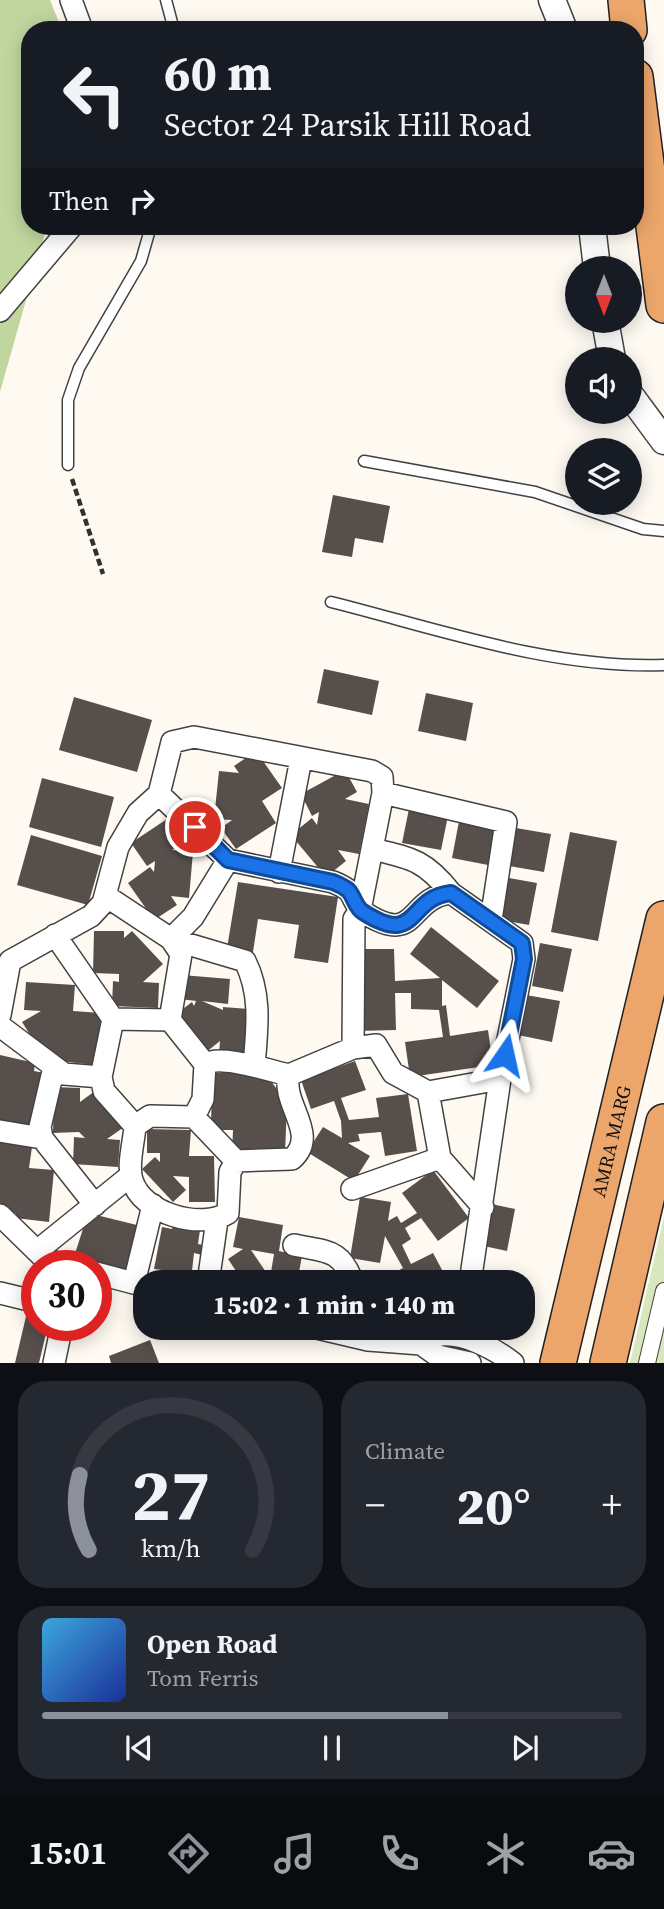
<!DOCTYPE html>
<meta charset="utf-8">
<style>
:root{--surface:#171b24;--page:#242831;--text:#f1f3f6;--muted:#9ea1a6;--line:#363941;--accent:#8c9099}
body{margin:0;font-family:"Source Serif 4",serif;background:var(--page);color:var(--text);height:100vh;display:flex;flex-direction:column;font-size:26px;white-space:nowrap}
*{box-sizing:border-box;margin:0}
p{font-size:23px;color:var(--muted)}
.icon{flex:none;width:38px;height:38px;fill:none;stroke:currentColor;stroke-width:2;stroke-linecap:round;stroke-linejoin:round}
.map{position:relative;height:1363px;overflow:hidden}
.side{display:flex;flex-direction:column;gap:18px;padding:18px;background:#0d0f14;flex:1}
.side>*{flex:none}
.top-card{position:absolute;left:21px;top:21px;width:623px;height:214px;border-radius:28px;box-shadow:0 4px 18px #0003;background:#171b24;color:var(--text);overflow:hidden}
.needle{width:46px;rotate:180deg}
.tools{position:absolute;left:565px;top:256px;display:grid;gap:14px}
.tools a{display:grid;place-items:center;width:77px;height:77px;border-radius:50%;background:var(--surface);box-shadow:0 4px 18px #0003;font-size:35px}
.speed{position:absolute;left:21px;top:1250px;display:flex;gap:14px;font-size:35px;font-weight:700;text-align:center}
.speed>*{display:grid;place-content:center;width:91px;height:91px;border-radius:50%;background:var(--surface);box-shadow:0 4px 18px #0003;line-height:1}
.speed .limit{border:10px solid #d22;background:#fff;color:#111}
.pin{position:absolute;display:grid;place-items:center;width:60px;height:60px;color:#fff;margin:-30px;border:4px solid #fff;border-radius:50%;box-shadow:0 2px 7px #0007}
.me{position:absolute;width:77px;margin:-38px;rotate:11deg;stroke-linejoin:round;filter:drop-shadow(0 0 5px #0008)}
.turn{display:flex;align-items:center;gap:24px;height:147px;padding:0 28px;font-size:32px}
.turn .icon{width:91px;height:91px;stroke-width:2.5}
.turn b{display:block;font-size:49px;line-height:60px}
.then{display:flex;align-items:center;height:66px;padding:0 28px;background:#0003;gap:14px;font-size:26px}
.big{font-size:52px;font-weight:800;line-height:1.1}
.side .widget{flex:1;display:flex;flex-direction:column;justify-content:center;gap:10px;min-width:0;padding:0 24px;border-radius:28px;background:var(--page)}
.side .dial{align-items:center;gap:0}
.dial svg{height:182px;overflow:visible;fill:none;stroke:var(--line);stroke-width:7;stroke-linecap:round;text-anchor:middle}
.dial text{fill:var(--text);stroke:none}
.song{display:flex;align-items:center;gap:21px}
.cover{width:84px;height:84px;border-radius:10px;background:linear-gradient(135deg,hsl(200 70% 55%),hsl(230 70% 35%))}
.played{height:7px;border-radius:4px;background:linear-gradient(90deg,var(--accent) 70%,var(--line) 70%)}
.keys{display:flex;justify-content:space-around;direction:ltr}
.heat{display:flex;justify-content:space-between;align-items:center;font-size:38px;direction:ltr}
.side .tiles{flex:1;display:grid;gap:18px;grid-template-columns:1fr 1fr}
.widget:last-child{grid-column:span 2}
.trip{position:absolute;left:133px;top:1270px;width:402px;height:70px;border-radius:28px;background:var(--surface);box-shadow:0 4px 18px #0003;font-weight:800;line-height:70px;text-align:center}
.tabs{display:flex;height:112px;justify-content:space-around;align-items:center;background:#090b0e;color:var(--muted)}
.tabs .icon{width:49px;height:49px}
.tabs .on{color:var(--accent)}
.tabs b{font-size:32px;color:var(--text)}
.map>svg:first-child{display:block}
</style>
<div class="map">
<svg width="664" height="1363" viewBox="0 0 664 1363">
<rect width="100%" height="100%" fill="#fefaf2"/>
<path fill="#d9e7be" d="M664 1217V1363H630Z"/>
<path fill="#c0d69e" d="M0 0H50L62 30H30V226H47L0 392Z"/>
<path fill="#574f4c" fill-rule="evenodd" d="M333 495 390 506 383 543 355 538 352 557 322 552Z
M324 669 379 681 372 715 317 703Z
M426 693 473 703 466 741 418 731Z
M74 697 152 720 137 772 59 750Z
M256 751 282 788 262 801 276 823 236 849 221 828 232 820 214 819 219 771 239 773 234 766Z
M345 770 357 792 345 799 369 804 359 854 338 850 346 861 326 877 291 835 312 818 317 825 319 812 312 816 301 794Z
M42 778 114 797 101 847 29 827Z
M410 804 449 811 441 850 402 843Z
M460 816 497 823 488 865 452 858Z
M170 817 186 841 172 850 193 852 189 898 171 896 177 905 154 920 128 883 150 867 154 872 155 861 147 866 131 843Z
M516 828 551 834 544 872 509 866Z
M570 832 617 841 598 941 551 932Z
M31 835 102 856 88 905 17 885Z
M509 878 537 883 529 925 501 920Z
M238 882 338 897 328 963 294 958 299 925 258 919 253 952 227 948Z
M431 927 499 981 477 1008 442 980V1006L446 1005 450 1036 488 1030 493 1065 410 1077 405 1042 443 1037 439 1010 411 1009V993H395L396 1030 357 1031 356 949H394L395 981 440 978 410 954Z
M94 931H124V938L132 931 163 964 143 982 159 983 158 1008 112 1006 113 981 119 982V974L93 973Z
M540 943 572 949 563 992 532 986Z
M182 975 230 979 228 1004 202 1001 223 1010V1007L249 1009 246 1056 219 1054 220 1041 205 1053 175 1015 192 1002 194 1006 196 1001 180 999Z
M26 982 75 985 73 1011 101 1013 96 1065 58 1061 59 1055 47 1062 22 1022 41 1011 24 1010Z
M526 995 560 1001 552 1042 518 1035Z
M0 1055 35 1063 34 1071 50 1074 37 1133 0 1125Z
M355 1061 366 1090 341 1098 349 1120 379 1117 376 1098 408 1094 417 1151 385 1156 381 1132 358 1134 360 1141 348 1143 370 1156 354 1181 307 1152 323 1127 342 1138 341 1121 334 1101 311 1109 301 1080Z
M212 1073H265L287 1103 285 1154 232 1152 233 1130H211Z
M54 1087 80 1088V1102L99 1088 127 1125 107 1139 120 1140 118 1167 73 1164 74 1137 85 1138 79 1132 53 1133Z
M147 1129 191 1130 189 1156H214L215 1202H189V1177L173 1176 186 1190 173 1202 142 1169 155 1157 160 1162V1153H147Z
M0 1136 33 1140 29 1168 54 1170 49 1222 15 1218 16 1213 4 1220 0 1214Z
M433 1170 469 1218 438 1241 421 1218 405 1228 411 1239 402 1245 411 1264 433 1253 449 1283H381L380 1280 403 1268 385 1236 380 1263 350 1258 360 1197 391 1202 388 1221 397 1216 401 1223 417 1213 402 1193Z
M487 1203 515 1209 507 1251 479 1245Z
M88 1213 141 1226 131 1275 73 1260Z
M239 1217 283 1225 279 1251 302 1256 297 1283H244L228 1259 243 1249 233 1247ZM251 1250 274 1254 270 1278Z
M173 1225 200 1230 198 1244 203 1245 202 1255 194 1253 191 1280 162 1275V1270L154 1269 162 1227 172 1229Z
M28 1308 37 1310V1325H48L39 1363H15Z
M150 1340 159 1363H111L109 1356Z"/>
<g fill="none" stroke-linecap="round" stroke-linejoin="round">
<g stroke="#424242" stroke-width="13">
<path id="service" d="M166 0 174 30
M364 461 535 492 643 529 664 531
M68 465V400L79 368 141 261 151 226
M331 602C439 629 551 669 664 665"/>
</g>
<g stroke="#424242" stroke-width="18">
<path id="pedestrian" d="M647 1363 664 1291"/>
</g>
<g stroke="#424242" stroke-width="24">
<path id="minor" d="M71 0 82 30
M0 311 72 226
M383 793 506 822 491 920
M159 794 172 742 194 737 372 771 382 777 383 793 360 910 354 919 353 1048
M372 849C411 858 425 860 451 893
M279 872 301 759
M106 896 171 939 181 954 170 1020
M171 939 245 961C262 995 257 1029 254 1066
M171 939 193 917 228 860
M0 1015 10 961 91 916 103 903 118 847 138 813 159 794 228 860 333 882C338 884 344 887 348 890 354 896 355 907 363 912 419 948 406 898 451 893L522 943 524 959 500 1079 470 1283
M113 1019 170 1020 205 1064 203 1099 194 1117
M0 1026 64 1074 101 1077 113 1019 55 935
M205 1064C221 1054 270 1071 289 1075
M54 1067 40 1127 42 1138 95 1205
M101 1077 104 1091 135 1126
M428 1092 500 1079
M0 1131 42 1138
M236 1161 194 1117 150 1116 135 1126C134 1142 127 1165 132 1180 142 1214 201 1230 228 1213L230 1172 236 1161 292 1159C320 1134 281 1104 289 1075L353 1048 376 1045 393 1073 428 1092 440 1158 483 1207
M352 1189 440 1158
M0 1215 46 1260 66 1265
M294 1245C326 1252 341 1248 353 1283
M37 1251 130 1176
M96 1273 145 1286
M134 1283 153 1205
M208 1283 217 1220
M0 1293 37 1302
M317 1328 368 1340 421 1344 438 1356 470 1363
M421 1344C427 1341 435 1336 441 1335 466 1333 495 1349 513 1363
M54 1363 62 1325"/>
</g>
<g stroke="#424242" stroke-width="29">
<path id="tertiary" d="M552 0 564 30
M592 226 597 268
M605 320 612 359
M630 395 664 441"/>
</g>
<g stroke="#202020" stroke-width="38">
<g id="trunk">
<path d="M626 0 629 30"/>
<path d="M635 77 664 305"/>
<path id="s1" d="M558 1363 664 919"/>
<path d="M608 1363 664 1122"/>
</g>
</g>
<path stroke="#313131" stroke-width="4.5" stroke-dasharray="7 3.5" stroke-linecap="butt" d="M72 479 103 574"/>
<use href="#service" stroke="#fff" stroke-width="10"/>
<use href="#pedestrian" stroke="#fff" stroke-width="16"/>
<use href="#minor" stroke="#fff" stroke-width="21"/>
<use href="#tertiary" stroke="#fff" stroke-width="26"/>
<use href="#trunk" stroke="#eca66b" stroke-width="35"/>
</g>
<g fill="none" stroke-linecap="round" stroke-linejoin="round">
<g stroke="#114b97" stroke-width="18">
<path id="route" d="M195 827 228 860 333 882C338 884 344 887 348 890 354 896 355 907 363 912 419 948 406 898 451 893L522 943 524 959 505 1055"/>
</g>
<use href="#route" stroke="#1a73e8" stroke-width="12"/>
</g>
<g text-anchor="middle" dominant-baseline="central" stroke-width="7" stroke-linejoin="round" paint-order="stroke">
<g font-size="19" fill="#0f0f0f" stroke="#fff">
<text stroke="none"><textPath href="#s1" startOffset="228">AMRA MARG</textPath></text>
</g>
</g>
</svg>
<div class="tools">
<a><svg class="needle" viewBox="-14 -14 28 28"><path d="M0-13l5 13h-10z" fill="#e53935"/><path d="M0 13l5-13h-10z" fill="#9ea1a6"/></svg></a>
<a><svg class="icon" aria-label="sound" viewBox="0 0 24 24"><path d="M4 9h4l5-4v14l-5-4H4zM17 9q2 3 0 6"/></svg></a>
<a><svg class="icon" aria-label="layers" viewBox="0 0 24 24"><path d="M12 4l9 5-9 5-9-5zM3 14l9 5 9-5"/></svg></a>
</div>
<div class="speed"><div class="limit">30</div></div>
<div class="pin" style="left:195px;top:827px;background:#d93025"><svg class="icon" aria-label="arrive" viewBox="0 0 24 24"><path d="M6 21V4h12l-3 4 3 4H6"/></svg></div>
<svg class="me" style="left:505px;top:1055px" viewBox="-20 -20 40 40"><path d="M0-17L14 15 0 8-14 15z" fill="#1a73e8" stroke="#fff" stroke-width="4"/></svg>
<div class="trip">15:02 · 1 min · 140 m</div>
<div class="top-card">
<div class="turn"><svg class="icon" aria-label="left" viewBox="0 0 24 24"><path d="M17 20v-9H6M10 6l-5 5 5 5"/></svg><div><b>60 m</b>Sector 24 Parsik Hill Road</div></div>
<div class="then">Then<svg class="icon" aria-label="right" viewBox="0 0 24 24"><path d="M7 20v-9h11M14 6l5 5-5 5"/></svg></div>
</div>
</div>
<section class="side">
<div class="tiles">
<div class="widget dial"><svg viewBox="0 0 100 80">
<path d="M14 69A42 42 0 1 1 86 69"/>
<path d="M14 69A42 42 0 0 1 10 36" stroke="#8c9099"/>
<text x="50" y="56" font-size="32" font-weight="700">27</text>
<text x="50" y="72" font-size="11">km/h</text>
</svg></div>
<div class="widget"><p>Climate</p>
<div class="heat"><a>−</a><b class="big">20°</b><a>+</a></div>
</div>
<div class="widget">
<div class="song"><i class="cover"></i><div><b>Open Road</b><p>Tom Ferris</p></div></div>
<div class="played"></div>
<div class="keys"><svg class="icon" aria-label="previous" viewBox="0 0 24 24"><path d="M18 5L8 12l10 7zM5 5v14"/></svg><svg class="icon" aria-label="pause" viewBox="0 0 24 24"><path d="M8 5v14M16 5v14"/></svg><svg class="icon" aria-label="next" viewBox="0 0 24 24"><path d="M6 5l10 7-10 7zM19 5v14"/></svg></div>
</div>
</div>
</section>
<nav class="tabs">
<b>15:01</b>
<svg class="icon on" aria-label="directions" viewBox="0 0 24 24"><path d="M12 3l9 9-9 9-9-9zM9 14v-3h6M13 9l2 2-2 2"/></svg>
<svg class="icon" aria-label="music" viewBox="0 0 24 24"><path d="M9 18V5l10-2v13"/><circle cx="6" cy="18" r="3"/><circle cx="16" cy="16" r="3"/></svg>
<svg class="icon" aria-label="phone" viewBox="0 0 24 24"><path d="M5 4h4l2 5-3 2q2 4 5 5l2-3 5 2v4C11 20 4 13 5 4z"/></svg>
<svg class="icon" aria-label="climate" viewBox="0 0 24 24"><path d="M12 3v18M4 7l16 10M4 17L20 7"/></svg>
<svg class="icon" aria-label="car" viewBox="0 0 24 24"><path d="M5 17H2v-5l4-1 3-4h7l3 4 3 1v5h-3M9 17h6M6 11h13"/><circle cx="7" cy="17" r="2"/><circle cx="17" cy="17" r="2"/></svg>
</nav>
